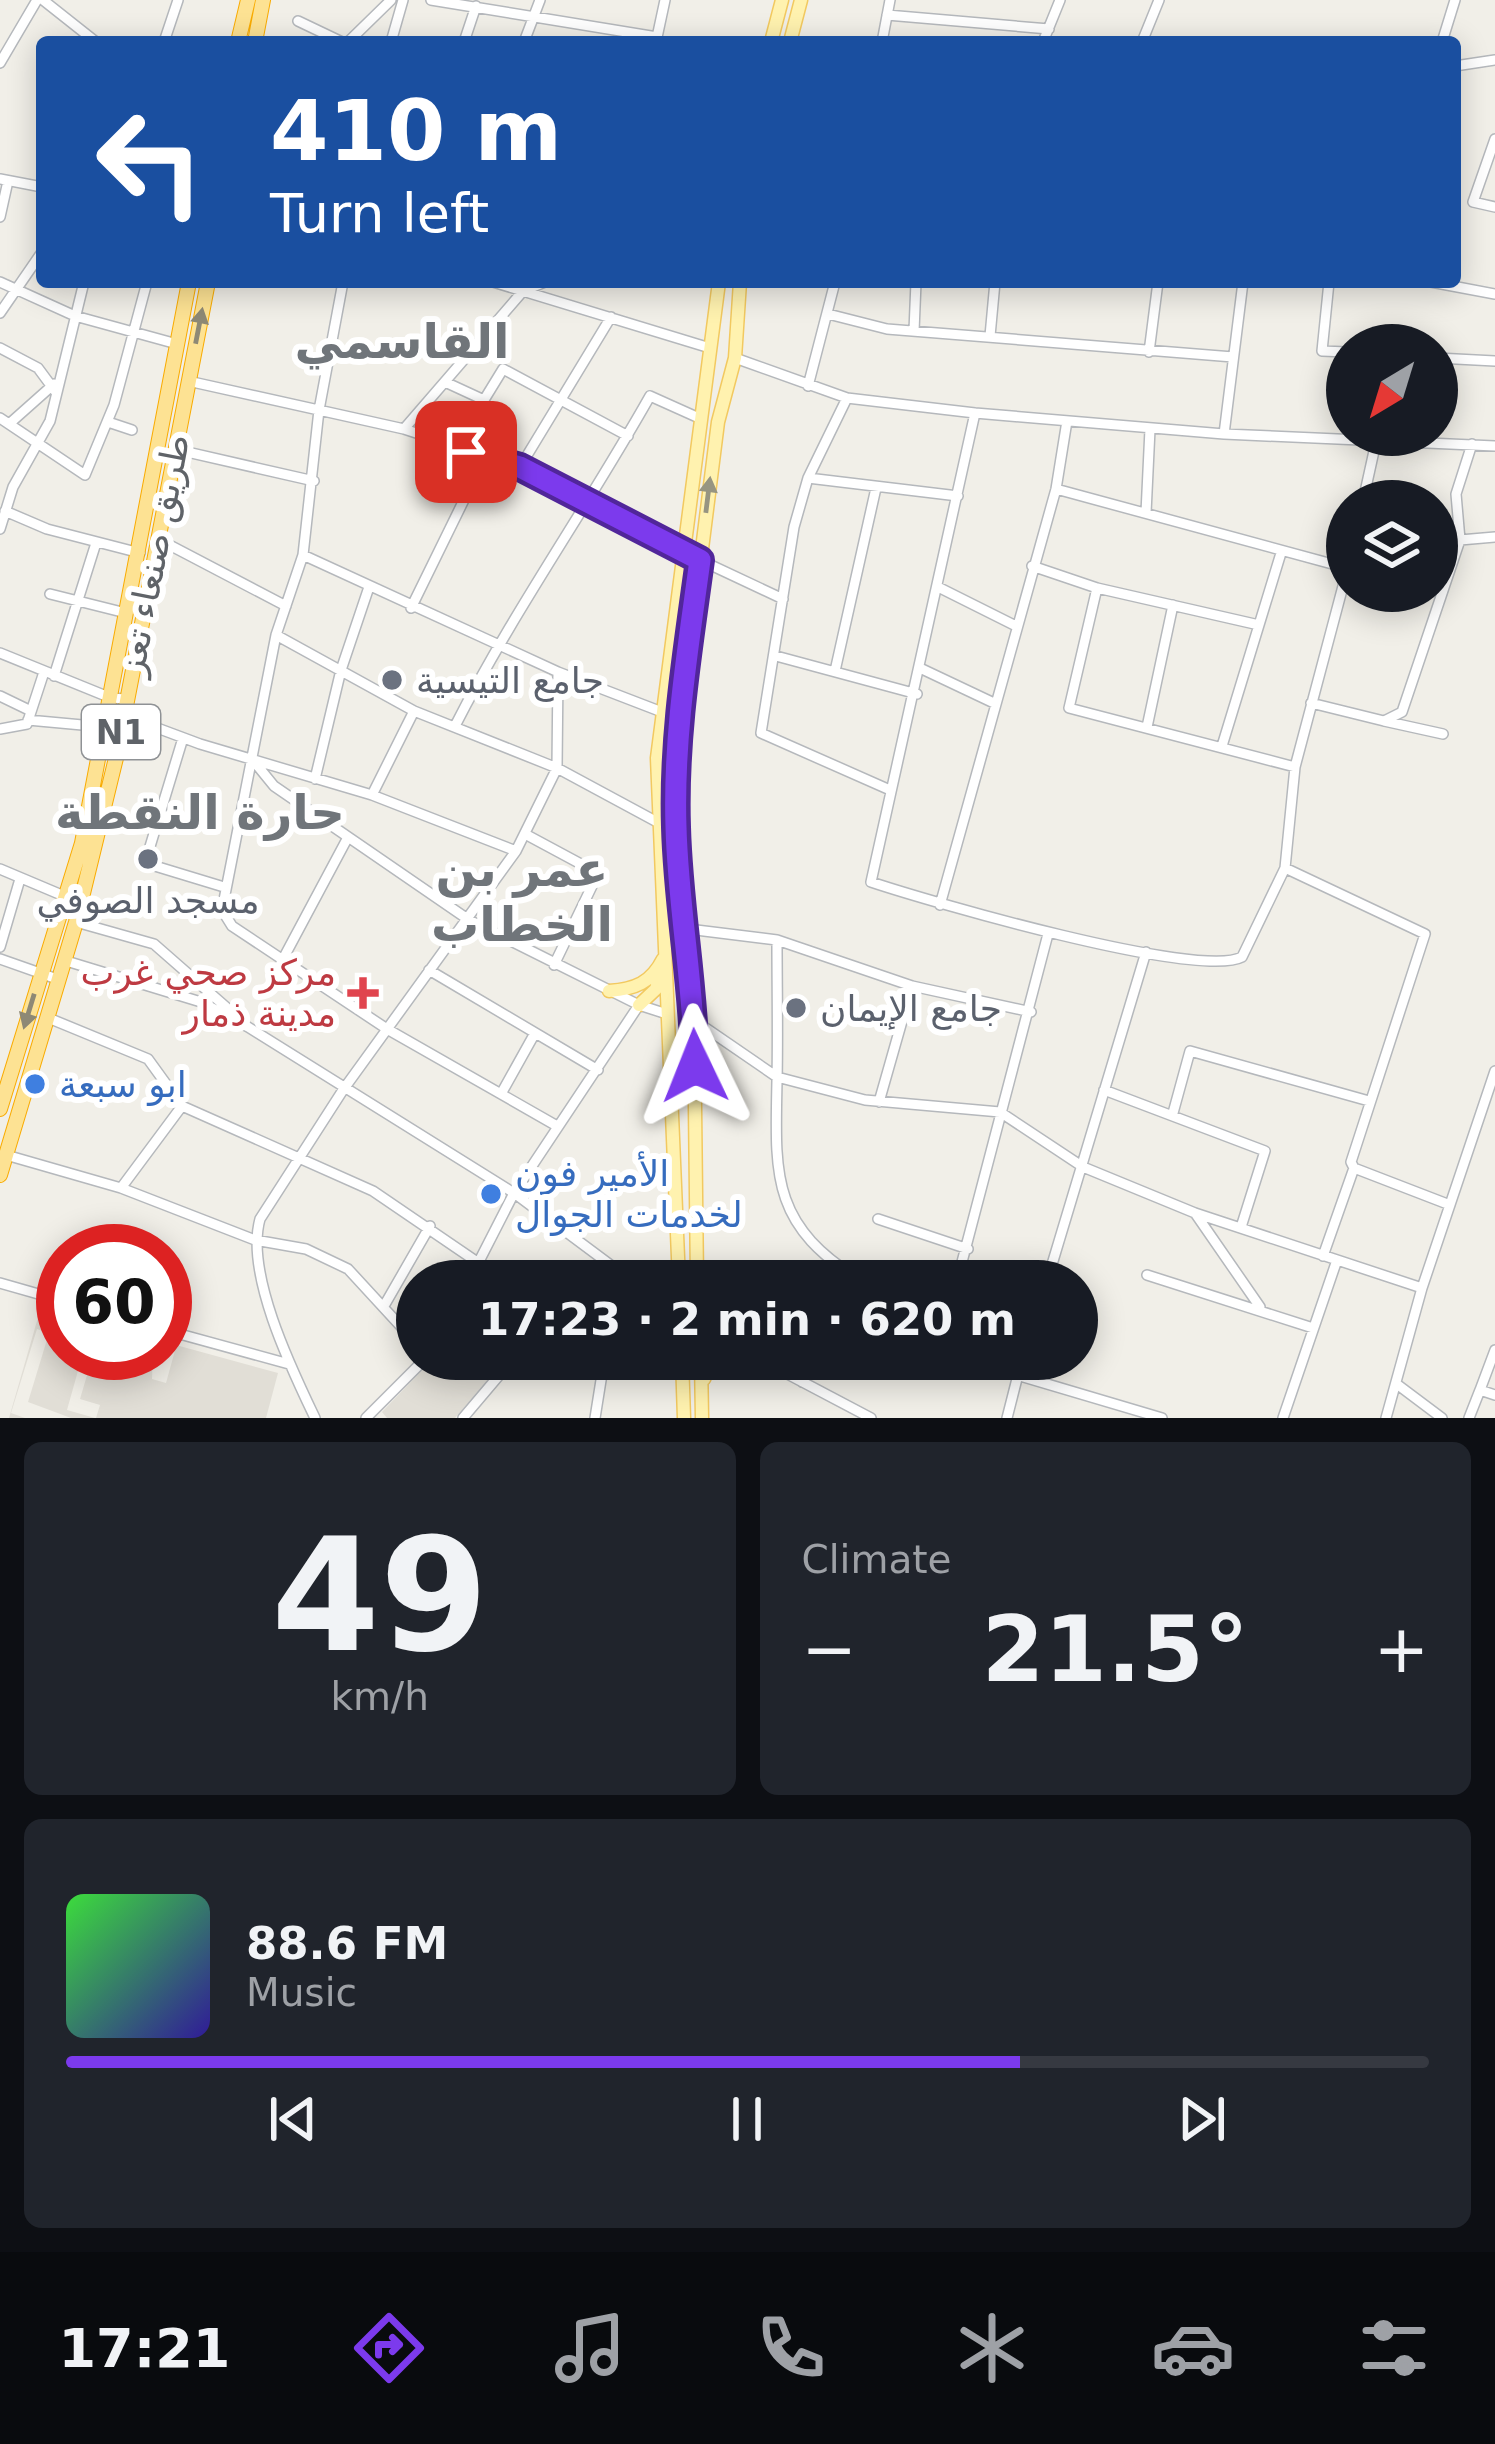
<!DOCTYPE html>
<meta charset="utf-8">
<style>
:root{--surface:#171b24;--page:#20242c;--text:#f1f3f6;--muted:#9ea1a6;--line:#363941;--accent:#7c3aed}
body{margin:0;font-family:"DejaVu Sans",Cairo,sans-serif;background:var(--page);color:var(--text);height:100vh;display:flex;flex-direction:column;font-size:45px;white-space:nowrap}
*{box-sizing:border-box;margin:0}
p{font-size:39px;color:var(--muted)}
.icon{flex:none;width:66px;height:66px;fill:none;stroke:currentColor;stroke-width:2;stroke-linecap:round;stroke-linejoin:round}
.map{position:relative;height:1418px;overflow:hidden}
.panel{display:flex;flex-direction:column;gap:24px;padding:24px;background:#0d0f14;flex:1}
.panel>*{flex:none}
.banner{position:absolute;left:36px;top:36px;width:1425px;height:252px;border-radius:12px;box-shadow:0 6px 30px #0003;background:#1a4fa0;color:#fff;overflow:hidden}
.needle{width:78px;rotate:218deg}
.buttons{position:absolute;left:1326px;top:324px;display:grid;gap:24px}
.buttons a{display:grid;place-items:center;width:132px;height:132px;border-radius:50%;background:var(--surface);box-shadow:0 6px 30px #0003;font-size:60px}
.speed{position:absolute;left:36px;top:1224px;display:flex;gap:24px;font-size:60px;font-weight:700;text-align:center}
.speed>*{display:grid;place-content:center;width:156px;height:156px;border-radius:50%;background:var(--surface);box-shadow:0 6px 30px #0003;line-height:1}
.speed .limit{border:18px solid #d22;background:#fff;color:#111}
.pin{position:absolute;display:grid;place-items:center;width:102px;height:102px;color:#fff;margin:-51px;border-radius:24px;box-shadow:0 6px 18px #0006}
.me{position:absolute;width:132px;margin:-66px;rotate:358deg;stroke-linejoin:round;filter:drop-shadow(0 0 9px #0008)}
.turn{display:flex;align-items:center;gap:42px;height:252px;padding:0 36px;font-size:54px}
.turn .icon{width:156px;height:156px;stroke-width:2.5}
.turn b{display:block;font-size:84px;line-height:102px}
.big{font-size:90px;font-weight:700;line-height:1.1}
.panel .widget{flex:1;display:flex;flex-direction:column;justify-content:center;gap:18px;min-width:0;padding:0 42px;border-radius:18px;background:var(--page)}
.panel .dial{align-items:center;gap:0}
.dial b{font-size:156px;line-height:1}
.song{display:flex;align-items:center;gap:36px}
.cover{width:144px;height:144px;border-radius:18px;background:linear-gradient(135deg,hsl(120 70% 55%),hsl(250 70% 35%))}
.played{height:12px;border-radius:6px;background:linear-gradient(90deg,var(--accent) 70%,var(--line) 70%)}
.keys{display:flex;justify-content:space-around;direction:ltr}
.heat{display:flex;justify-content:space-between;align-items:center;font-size:66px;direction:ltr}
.panel .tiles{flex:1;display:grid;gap:24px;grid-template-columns:1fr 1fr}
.widget:last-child{grid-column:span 2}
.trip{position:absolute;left:396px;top:1260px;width:702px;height:120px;border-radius:60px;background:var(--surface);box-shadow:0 6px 30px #0003;font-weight:700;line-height:120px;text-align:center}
.tabs{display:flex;height:192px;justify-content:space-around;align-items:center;background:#090b0e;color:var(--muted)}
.tabs .icon{width:84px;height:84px}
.tabs .active{color:var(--accent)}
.tabs b{font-size:54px;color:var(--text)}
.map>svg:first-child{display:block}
</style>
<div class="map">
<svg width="1495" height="1418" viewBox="0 0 1495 1418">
<rect width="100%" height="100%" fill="#f1efe8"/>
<path fill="#e1ded6" d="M41 1307 63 1313 41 1312 63 1320V1353H83L67 1410 95 1418H71L28 1402 49 1333 37 1329 11 1413 25 1418H9Z
M165 1342 278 1373 266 1418H96L100 1405 80 1399 90 1365 115 1373 120 1355 115 1353H153L152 1379 166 1383 176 1347Z
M449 1359H506L455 1418H387L382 1412 428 1364Z"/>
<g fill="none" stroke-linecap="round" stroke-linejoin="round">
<g stroke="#b5b8bc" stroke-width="12">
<path id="minor" d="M43 0 96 42
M431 0 657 37
M887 15 1049 29
M298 21 342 42
M164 42 178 0
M348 42 391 0
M391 42 403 0
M464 42 476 6
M524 42 540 0
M656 42 665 0
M882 42 890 0
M1043 42 1060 0
M1142 42 1159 0
M1442 42 1455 0
M0 63 37 0
M1455 66 1495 60
M1495 139 1473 202 1495 207
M0 179 42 187
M0 217 8 181
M0 282 75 316 177 344
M343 282 319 410 303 555 276 635 222 910 232 926 387 1029 557 1126
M493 282 710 348
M1329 282 1322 351 1347 352
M1431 282 1495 294
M0 313 42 252
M828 314 887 329 1233 357
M914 331 916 282
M990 336 995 282
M0 348 38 368 55 391
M1149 352 1158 282
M735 358 847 398 975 413 1224 434 1495 446
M1437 358 1495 361
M188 381 404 429 520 467 683 552
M445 382 484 400
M808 386 835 282
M847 398 808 478 794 527 761 733 890 790
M975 413 871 882C928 901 1199 980 1242 957L1285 868 1295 767 1347 571
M0 418 85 475 114 405 147 282
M108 422 132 430
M9 424 54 384
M404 429 523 291 545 282
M1224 434 1243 282
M174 449 314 481
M466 452 484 400 503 369 628 436
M520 467 611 317
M808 478 958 496
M1056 489 1347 568
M1363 501 1376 442
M5 511 47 529 140 553
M1146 513 1150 429
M0 529 13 487 50 421 84 282
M158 539 286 606
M1460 540 1495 537
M303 555 558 672 662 712
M700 560 783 599
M1032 566 1097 588 1069 708 1295 767
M938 587 1014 625
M1097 588 1259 625
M50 594 126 613
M411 608 484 459
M276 635 414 711 557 768 659 823
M0 653 111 698 126 699
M776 656 917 694
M922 669 996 704
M835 671 876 488
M54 676 96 543
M0 696 31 711
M1311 703 1384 721 1402 712 1460 540 1456 494 1472 444
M109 710 200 744 372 795 516 851
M28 720 104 727
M1384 721 1443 734
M455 726C513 612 587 508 650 396L699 418
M1147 727 1173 605
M0 729 27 724 44 672
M183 738 145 863 224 887
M1222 746 1281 553
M252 759 274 786 469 920 639 1005
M315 779 341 670 369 587
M372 795 414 711
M525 834 592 870V886L554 965
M1285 868 1425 934 1351 1162 1354 1168 1450 1205
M0 869 64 896
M940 905 1056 489 1067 421
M76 922 154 944 235 1015
M680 928 777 940 912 986 1031 1012
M777 940C777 987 778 1034 777 1081 775 1176 771 1226 862 1281
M0 947 20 879
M284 957 347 839
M0 959 57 979
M63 960 201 1002 248 1027 514 1193 632 1281
M429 970 598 1070
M46 1017 148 1059 182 1106 373 1191 505 1281
M694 1020 777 1077 865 1100 1000 1112 1083 1167 1195 1213 1422 1288
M1104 1090 1265 1151 1242 1224
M501 1094 535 1033
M879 1102 912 986
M1173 1113 1190 1051 1369 1101
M6 1155 121 1188 255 1240 306 1249 348 1269 417 1344
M121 1188 182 1106
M1195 1213 1260 1307
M878 1219 968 1249
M1323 1256 1354 1168
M1147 1275 1313 1328
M469 1281 514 1193 639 1005 667 1014
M957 1281 1048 934
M1047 1281 1146 952
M0 1283 63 1301
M384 1306 430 1226
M165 1330 289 1364
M741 1359 760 1360
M759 1359 871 1418
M990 1359 1017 1375 1162 1418
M602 1376 615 1359
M802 1382 813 1359
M1398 1385 1442 1418
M1480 1390 1495 1350
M315 1418C291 1368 245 1273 260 1219L343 1090 516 851 557 768 558 672
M366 1418 425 1359
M463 1418 513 1359
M595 1418 602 1374 597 1359
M1007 1418 1022 1359
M1283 1418 1337 1260
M1386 1418 1422 1288 1495 1071
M1469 1418 1480 1390 1495 1395"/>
</g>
<g stroke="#f2c960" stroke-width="15">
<path id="major" d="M771 42 782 0
M790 42 801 0
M609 991C635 989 651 983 663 959
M639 1005 656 989 661 971
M679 1281 657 758 719 282
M697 1281 694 1020 680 928 675 763 718 422 735 358 740 282
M682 1359 684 1418
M701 1359 702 1418
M704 1379 711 1363 722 1359"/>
</g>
<g stroke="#f9ab00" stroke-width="16">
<path id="highway" d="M238 42 248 0
M255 42 263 0
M0 1109 82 843 189 282
M0 1175 76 922 116 758 208 282"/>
</g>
<use href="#minor" stroke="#fff" stroke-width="9"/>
<use href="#major" stroke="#fff2af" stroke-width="12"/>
<use href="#highway" stroke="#fde293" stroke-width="14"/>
</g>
<defs><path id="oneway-solid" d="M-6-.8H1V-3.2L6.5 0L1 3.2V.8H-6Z" transform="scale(3)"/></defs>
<g fill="#8e8975">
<use href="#oneway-solid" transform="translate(199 326) rotate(-79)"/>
<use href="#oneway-solid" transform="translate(29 1011) rotate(107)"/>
</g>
<use fill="#979581" href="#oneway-solid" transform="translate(708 495) rotate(-83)"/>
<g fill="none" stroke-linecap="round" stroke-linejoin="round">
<g stroke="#51269a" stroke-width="30">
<path id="route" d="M466 452 520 467 700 560C688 649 673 737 676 827 678 907 694 986 695 1066"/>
</g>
<use href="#route" stroke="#7c3aed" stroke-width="21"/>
</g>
<g fill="#6b7280" stroke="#fff" stroke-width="4.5">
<circle cx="392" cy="680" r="12"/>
<circle cx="148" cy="859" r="12"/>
<circle cx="796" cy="1008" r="12"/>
</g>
<path fill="#e0444e" stroke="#fff" stroke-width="4.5" d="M357 975h12v12h12v12h-12v12h-12v-12h-12v-12h12z"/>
<g fill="#3f7fe0" stroke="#fff" stroke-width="4.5">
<circle cx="35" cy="1084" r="12"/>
<circle cx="491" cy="1194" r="12"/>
</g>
<g text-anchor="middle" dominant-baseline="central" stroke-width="12" stroke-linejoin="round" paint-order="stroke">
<rect fill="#fff" stroke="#8f9295" stroke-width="3" x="82" y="705" width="78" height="54" rx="9"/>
<g font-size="33" font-weight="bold" fill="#5f6368">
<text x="121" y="732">N1</text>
</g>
<g font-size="36" fill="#5f6368" stroke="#fff">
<text transform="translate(154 555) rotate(-79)">طريق صنعاء تعز</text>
</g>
<g font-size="36" fill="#5b616d" stroke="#fff" text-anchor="start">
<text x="416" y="680">جامع التيسية</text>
<text x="148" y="900" text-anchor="middle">مسجد الصوفي</text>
<text x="820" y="1008">جامع الإيمان</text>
</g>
<g font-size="36" fill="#be3a42" stroke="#fff" text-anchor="end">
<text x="336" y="972">مركز صحي غرب<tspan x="336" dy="41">مدينة ذمار</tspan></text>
</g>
<g font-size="36" fill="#366cbe" stroke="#fff" text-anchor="start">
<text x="59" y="1084">ابو سبعة</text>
<text x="515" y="1173">الأمير فون<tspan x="515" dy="41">لخدمات الجوال</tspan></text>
</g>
<g font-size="48" font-weight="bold" fill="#70757a" stroke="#fff">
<text x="402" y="341">القاسمي</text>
<text x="200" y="812">حارة النقطة</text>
<text x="522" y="869">عمر بن<tspan x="522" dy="55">الخطاب</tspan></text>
</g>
</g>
</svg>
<div class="buttons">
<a><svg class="needle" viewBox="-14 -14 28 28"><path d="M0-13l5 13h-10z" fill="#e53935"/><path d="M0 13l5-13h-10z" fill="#9ea1a6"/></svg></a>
<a><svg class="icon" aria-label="layers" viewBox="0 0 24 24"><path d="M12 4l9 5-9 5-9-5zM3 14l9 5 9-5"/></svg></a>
</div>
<div class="speed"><div class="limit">60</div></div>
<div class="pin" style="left:466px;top:452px;background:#d93025"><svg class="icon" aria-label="arrive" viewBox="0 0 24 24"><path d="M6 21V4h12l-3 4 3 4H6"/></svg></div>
<svg class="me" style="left:695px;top:1066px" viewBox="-20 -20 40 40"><path d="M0-17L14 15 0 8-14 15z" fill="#7c3aed" stroke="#fff" stroke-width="4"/></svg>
<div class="trip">17:23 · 2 min · 620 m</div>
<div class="banner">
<div class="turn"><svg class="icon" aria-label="left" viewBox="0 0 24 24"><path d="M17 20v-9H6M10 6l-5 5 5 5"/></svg><div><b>410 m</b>Turn left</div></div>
</div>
</div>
<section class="panel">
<div class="tiles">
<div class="widget dial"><b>49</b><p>km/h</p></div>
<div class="widget"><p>Climate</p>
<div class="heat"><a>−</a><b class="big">21.5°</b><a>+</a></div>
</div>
<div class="widget">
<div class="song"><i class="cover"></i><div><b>88.6 FM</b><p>Music</p></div></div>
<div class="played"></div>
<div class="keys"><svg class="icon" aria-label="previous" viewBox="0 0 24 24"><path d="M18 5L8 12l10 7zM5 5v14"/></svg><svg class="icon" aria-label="pause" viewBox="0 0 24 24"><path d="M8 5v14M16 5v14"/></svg><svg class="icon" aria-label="next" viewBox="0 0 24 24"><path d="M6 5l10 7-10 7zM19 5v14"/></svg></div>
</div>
</div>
</section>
<nav class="tabs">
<b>17:21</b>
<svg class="icon active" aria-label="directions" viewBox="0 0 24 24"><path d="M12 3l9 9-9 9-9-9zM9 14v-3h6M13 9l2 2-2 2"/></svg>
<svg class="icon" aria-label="music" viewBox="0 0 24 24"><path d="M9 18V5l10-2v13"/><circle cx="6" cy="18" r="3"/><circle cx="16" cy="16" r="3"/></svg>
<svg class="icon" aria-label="phone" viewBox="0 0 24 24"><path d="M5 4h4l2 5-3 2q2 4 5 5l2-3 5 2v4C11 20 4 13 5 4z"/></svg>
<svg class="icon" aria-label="climate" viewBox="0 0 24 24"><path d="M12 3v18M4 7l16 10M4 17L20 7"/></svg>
<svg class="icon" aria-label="car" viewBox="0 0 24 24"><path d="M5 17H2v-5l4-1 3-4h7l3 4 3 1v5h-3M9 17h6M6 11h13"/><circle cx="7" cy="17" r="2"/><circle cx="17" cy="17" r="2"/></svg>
<svg class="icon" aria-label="filters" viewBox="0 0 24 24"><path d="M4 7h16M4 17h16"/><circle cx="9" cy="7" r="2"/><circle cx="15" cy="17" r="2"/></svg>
</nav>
